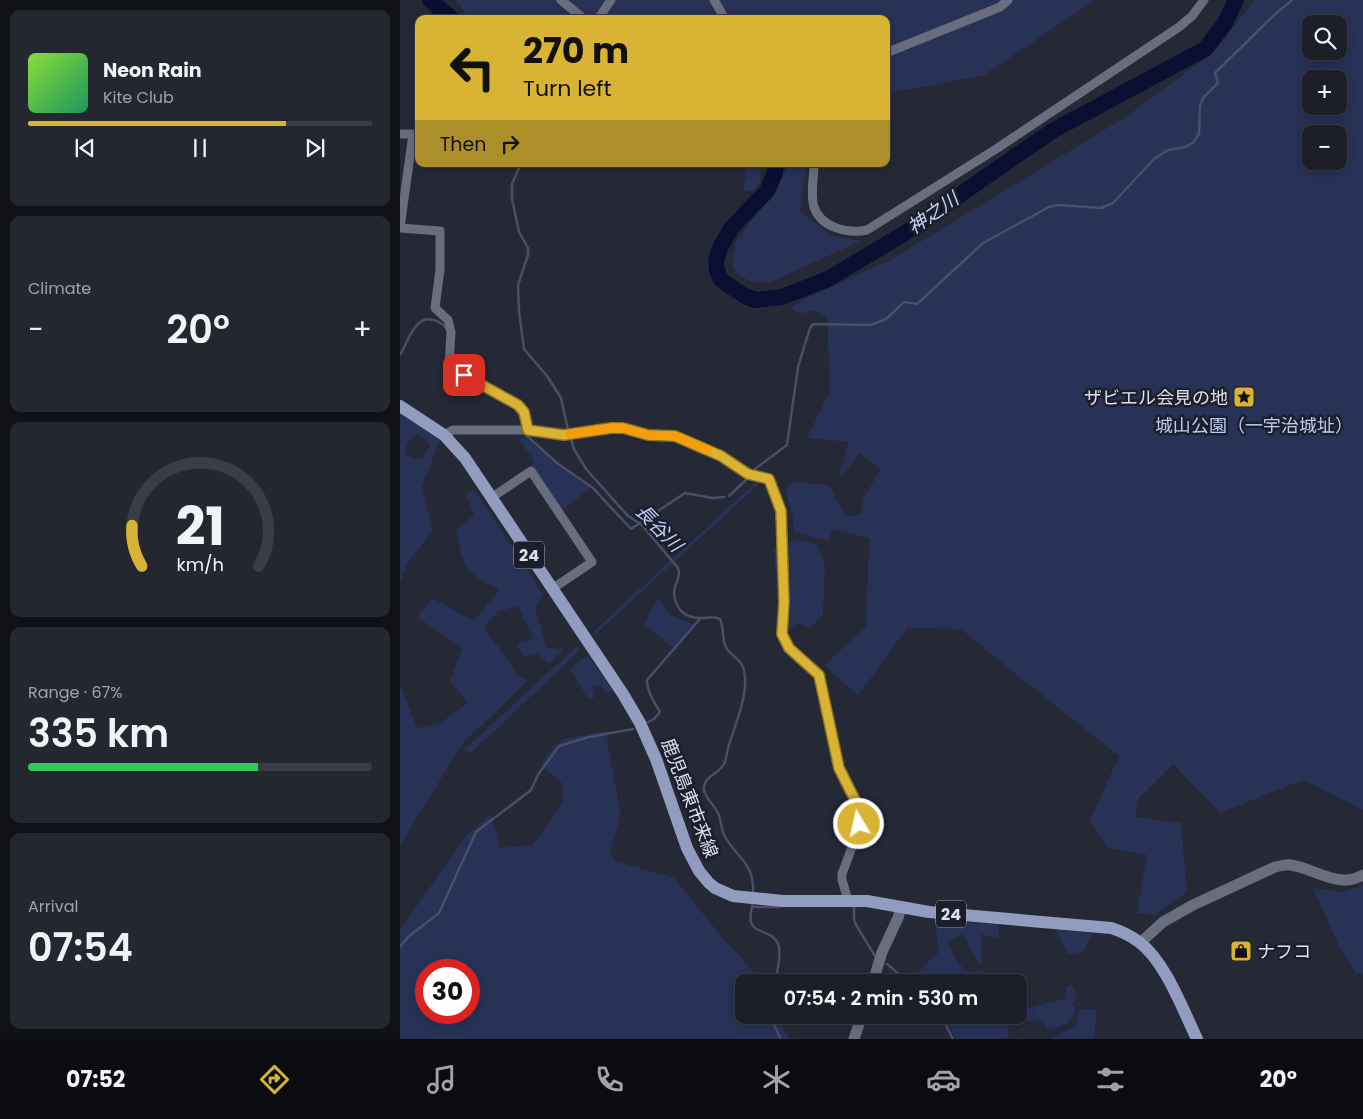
<!DOCTYPE html>
<meta charset="utf-8">
<style>
:root{--surface:#1c1f28;--page:#252730;--text:#f1f3f6;--muted:#a0a2a8;--line:#3a3d45;--accent:#d9b334}
body{margin:0;font-family:Poppins,"Noto Sans JP",sans-serif;background:var(--page);color:var(--text);height:100vh;display:flex;flex-direction:column;font-size:19px;white-space:nowrap}
*{box-sizing:border-box;margin:0}
p{font-size:16px;color:var(--muted)}
.icon{flex:none;width:28px;height:28px;fill:none;stroke:currentColor;stroke-width:2;stroke-linecap:round;stroke-linejoin:round}
.map{position:relative;flex:1;overflow:hidden}
.drawer{display:flex;flex-direction:column;gap:10px;padding:10px;background:#0f1116;width:400px}
.drawer>*{flex:none}
.banner{position:absolute;left:15px;top:15px;width:475px;height:152px;border-radius:10px;box-shadow:0 2px 12px #0003,0 0 0 1px var(--line);background:#d9b334;color:#111;overflow:hidden}
.tools{position:absolute;left:902px;top:15px;display:grid;gap:10px}
.tools a{display:grid;place-items:center;width:45px;height:45px;border-radius:10px;background:var(--surface);box-shadow:0 2px 12px #0003,0 0 0 1px var(--line);font-size:25px}
.speed{position:absolute;left:15px;top:959px;display:flex;gap:10px;font-size:25px;font-weight:700;text-align:center}
.speed>*{display:grid;place-content:center;width:65px;height:65px;border-radius:50%;background:var(--surface);box-shadow:0 2px 12px #0003,0 0 0 1px var(--line);line-height:1}
.speed .limit{border:8px solid #d22;background:#fff;color:#111}
.pin{position:absolute;display:grid;place-items:center;width:42px;height:42px;color:#fff;margin:-21px;border-radius:10px;box-shadow:0 2px 8px #0006}
.me{position:absolute;width:55px;margin:-28px;rotate:351deg;stroke-linejoin:round;filter:drop-shadow(0 0 4px #0008)}
.turn{display:flex;align-items:center;gap:18px;height:105px;padding:0 25px;font-size:22px}
.turn .icon{width:65px;height:65px;stroke-width:2.5}
.turn b{display:block;font-size:35px;line-height:42px}
.then{display:flex;align-items:center;height:48px;padding:0 25px;background:#0003;gap:10px;font-size:19px}
.big{font-size:38px;font-weight:600;line-height:1.1}
.drawer .card{flex:1;display:flex;flex-direction:column;justify-content:center;gap:8px;min-width:0;padding:0 18px;border-radius:10px;background:var(--page)}
.drawer .dial{align-items:center;gap:0}
.dial svg{height:130px;overflow:visible;fill:none;stroke:var(--line);stroke-width:7;stroke-linecap:round;text-anchor:middle}
.dial text{fill:var(--text);stroke:none}
.song{display:flex;align-items:center;gap:15px}
.cover{width:60px;height:60px;border-radius:8px;background:linear-gradient(135deg,hsl(90 70% 55%),hsl(150 70% 35%))}
.played{height:5px;border-radius:2px;background:linear-gradient(90deg,var(--accent) 75%,var(--line) 75%)}
.keys{display:flex;justify-content:space-around;direction:ltr}
.heat{display:flex;justify-content:space-between;align-items:center;font-size:28px;direction:ltr}
.charge{height:8px;border-radius:4px;background:linear-gradient(90deg,#34c759 67%,var(--line) 0)}
.trip{position:absolute;left:335px;top:974px;width:292px;height:50px;border-radius:10px;background:var(--surface);box-shadow:0 2px 12px #0003,0 0 0 1px var(--line);font-weight:600;line-height:50px;text-align:center}
.tabs{display:flex;height:80px;justify-content:space-around;align-items:center;background:#0b0c10;color:var(--muted)}
.tabs .icon{width:35px;height:35px}
.tabs .current{color:var(--accent)}
.tabs b{font-size:22px;color:var(--text)}
main{display:flex;flex:1;min-height:0}
.map>svg:first-child{display:block}
</style>
<main>
<section class="drawer">
<div class="card">
<div class="song"><i class="cover"></i><div><b>Neon Rain</b><p>Kite Club</p></div></div>
<div class="played"></div>
<div class="keys"><svg class="icon" aria-label="previous" viewBox="0 0 24 24"><path d="M18 5L8 12l10 7zM5 5v14"/></svg><svg class="icon" aria-label="pause" viewBox="0 0 24 24"><path d="M8 5v14M16 5v14"/></svg><svg class="icon" aria-label="next" viewBox="0 0 24 24"><path d="M6 5l10 7-10 7zM19 5v14"/></svg></div>
</div>
<div class="card"><p>Climate</p>
<div class="heat"><a>−</a><b class="big">20°</b><a>+</a></div>
</div>
<div class="card dial"><svg viewBox="0 0 100 80">
<path d="M14 69A42 42 0 1 1 86 69"/>
<path d="M14 69A42 42 0 0 1 8 44" stroke="#d9b334"/>
<text x="50" y="56" font-size="32" font-weight="700">21</text>
<text x="50" y="72" font-size="11">km/h</text>
</svg></div>
<div class="card"><p>Range · 67%</p><b class="big">335 km</b><div class="charge"></div></div>
<div class="card"><p>Arrival</p><b class="big">07:54</b></div>
</section>
<div class="map">
<svg width="963" height="1039" viewBox="0 0 963 1039">
<rect width="100%" height="100%" fill="#252936"/>
<path fill="#283156" fill-rule="evenodd" d="M56 0H695L584 75 486 94V19H74L66 14Z
M854 0H963V810L903 780 820 813 773 764 738 799 735 817 781 823 787 892 755 915 737 913 747 855 708 848 690 820 719 756 608 668 561 629 507 628 458 696 424 665 466 627 469 538 433 529 428 541 394 532 393 518 385 490 392 482 429 485 445 517 461 514 463 499 480 470 460 453 442 477 439 474 449 442 407 438 430 391 427 317 415 310 399 314 392 308 403 300 494 258 727 116 815 51ZM911 24H939V51H911ZM911 79H939V106H911ZM911 134H939V161H911Z
M345 164H361L360 181 353 191H343L346 175Z
M388 164H406L400 210 430 235 461 241 371 282C353 283 346 282 333 269V254L336 241 362 207 387 170Z
M0 413 40 439 22 486 33 531 8 562 0 584ZM17 433 30 444C24 461 21 462 5 455L7 443Z
M125 437 156 463 191 488 164 509 157 506 132 466 134 461 119 439Z
M358 480 361 482 196 634 194 631Z
M74 489 143 594 135 609 147 648 164 649 149 664 138 654 123 657 117 646 121 642 133 639 118 606 97 612 84 628 108 660 116 674 128 681 62 744 0 846V684L17 728 39 724 68 703 50 681 62 648 17 617 32 598 74 621 99 590C91 584 81 581 74 575 61 565 60 546 56 531L74 515 66 494Z
M397 539 417 544 425 565 423 615 410 628 396 623 389 631 390 603 375 569 374 549Z
M258 598 271 615 295 625 276 650 244 624Z
M177 646 180 650 71 753 64 750Z
M187 655 213 690 206 694 200 684 192 686 195 697 188 699 170 669Z
M207 731 208 747 221 814 210 851 215 861 274 878 322 937 354 972 383 976 382 982H344V1015H381V1026L389 1038 398 1039H0V930L65 837 91 814 100 848 133 845 163 802V784L141 765 154 746 167 738ZM26 970H69V1012H26Z
M963 885V974L956 973 938 944 913 888 944 892Z
M535 921 598 924 599 939 581 934 582 962 579 965 563 934 547 941 558 964 572 973 582 969 589 982H512L509 980 539 952Z
M656 930 692 933 683 952 668 954Z
M672 985 677 999 671 1003 676 1011C670 1023 660 1029 648 1029L641 1020 627 1022 621 1010 666 998V987Z
M680 1009 697 1010 694 1039H651L664 1031 675 1027Z
M544 1015H605L608 1021 609 1037 603 1039H556Z"/>
<g fill="none" stroke-linecap="round" stroke-linejoin="round">
<path stroke="#494e69" stroke-width="2.5" d="M118 164 119 168 112 184V199L119 232 128 248V255L118 285 119 311 124 349 147 376 161 398 168 430 174 449 186 469 228 516 242 525 278 568C281 575 277 580 275 587 272 599 278 612 289 616 301 621 310 615 320 619 324 628 322 636 325 645 329 655 338 657 342 665 352 686 336 722 330 742 327 749 327 758 324 764 319 774 302 777 304 790 306 799 314 805 318 813 321 819 321 828 324 835 336 858 355 862 353 894
M0 355C7 344 15 314 33 320 38 321 43 324 46 328
M46 368 47 371 57 376
M126 435 157 463 193 488 231 529 285 493 313 498 324 497
M355 469 387 445 398 367 410 328 413 324 471 325 486 319 504 302 517 304 583 243 649 207 658 205 701 208 713 203 754 159 768 150 785 147 793 143 799 134 800 106 803 98 818 83 815 73 873 16 892 0
M329 496 348 478
M248 722 254 719 260 712C254 702 247 691 247 680L299 620
M353 902C352 908 349 916 351 922 354 934 375 930 379 947 381 958 377 972 375 982
M452 906H454V919L456 925 475 956
M353 907H379
M0 947 8 937 39 913 76 832 131 790 139 773 159 746 189 737 233 729
M487 964 509 982
M372 1015 374 1025 381 1039
M541 1015 553 1039"/>
<path stroke="#0a0f32" stroke-width="16" d="M30 0 52 19
M376 164 375 173 367 191 332 227 321 246 316 260 317 271 321 280 343 295 355 300 382 297 428 279 505 233 652 131 805 49 825 23 836 0"/>
<path stroke="#696e7e" stroke-width="9" d="M161 0 184 19
M314 0 325 19
M198 19 211 0
M486 53 600 7 608 0
M0 134H13L0 228 40 231V270L35 308 48 320 51 332 49 367 118 405 124 412 128 430
M414 164C414 177 410 194 414 207 421 228 448 234 467 230L596 149 779 27 792 16 804 0
M44 435 53 430H128L164 435 211 428H223L248 435 275 436 321 456 348 474 369 479 381 511 384 603 382 634 389 648 419 675 439 768 458 806 460 814 455 839 442 874V880L448 900
M91 498 131 471 192 562 152 589"/>
<path stroke="#696e7e" stroke-width="11" d="M740 943 763 922 793 905 875 867C880 866 886 864 891 865 916 869 938 889 963 875
M473 982 482 952 498 918 501 907
M454 1039 462 1015"/>
<path stroke="#919cbf" stroke-width="12" d="M0 406 44 435 65 458 223 694 240 723 256 759 287 848 299 871 309 883 315 888 333 896 383 901H467L529 912 711 928C721 931 731 936 739 942 765 961 783 1010 797 1039"/>
</g>
<g fill="none" stroke-linecap="round" stroke-linejoin="round">
<g stroke="#8d7422" stroke-width="12">
<path id="route" d="M64 375 118 405 124 412 128 430 164 435 211 428H223L248 435 275 436 321 456 348 474 369 479 381 511 384 603 382 634 389 648 419 675 439 768 458 806 459 824"/>
</g>
<use href="#route" stroke="#d9b334" stroke-width="9"/>
<path stroke="#f59e0b" stroke-width="9" d="M170 434 211 428H223L248 435 275 436 308 450"/>
</g>
<defs>
<g id="sight-square" transform="scale(1.125)"><rect x="-9" y="-9" width="18" height="18" rx="4" fill="#d9b334" stroke="#1b1f2c"/><path d="M0-6L1.8-2.2L6-1.7L2.9 1.2L3.7 5.4L0 3.3L-3.7 5.4L-2.9 1.2L-6-1.7L-1.8-2.2Z" fill="#111"/></g>
<g id="shop-square" transform="scale(1.125)"><rect x="-9" y="-9" width="18" height="18" rx="4" fill="#d9b334" stroke="#1b1f2c"/><path d="M-5-2.5h2.3a2.7 3.5 0 0 1 5.4 0H5L5.5 6h-11ZM-1.5-2.5h3a1.5 2.3 0 0 0-3 0Z" fill="#111"/></g>
</defs>
<g fill-rule="evenodd">
<use href="#sight-square" x="844" y="397"/>
<use href="#shop-square" x="841" y="951"/>
</g>
<g text-anchor="middle" dominant-baseline="central" stroke-width="5" stroke-linejoin="round" paint-order="stroke">
<g fill="#1b1f2c" stroke="#a3a6b1" stroke-width="1">
<rect x="114" y="541.5" width="30" height="27" rx="4"/>
<rect x="536" y="900.5" width="30" height="27" rx="4"/>
</g>
<g font-size="16" font-weight="bold" fill="#dde0ea">
<text x="129" y="555">24</text>
<text x="551" y="914">24</text>
</g>
<g font-size="18" fill="#dde0ea" stroke="#1b1f2c" text-anchor="end">
<text x="828" y="397">ザビエル会見の地</text>
<text x="857" y="951" text-anchor="start">ナフコ</text>
</g>
<g font-size="18" fill="#bdc9f3" stroke="#1b1f2c">
<text x="854" y="425">城山公園（一宇治城址）</text>
</g>
<g font-size="18" fill="#dde0ea" stroke="#1b1f2c">
<text transform="translate(290 798) rotate(69)">鹿児島東市来線</text>
</g>
<g font-size="19" font-style="italic" fill="#c4d1fa" stroke="#1b1f2c">
<text transform="translate(533 213) rotate(-35)">神之川</text>
<text transform="translate(259 528) rotate(46)">長谷川</text>
</g>
</g>
</svg>
<div class="tools">
<a><svg class="icon" aria-label="search" viewBox="0 0 24 24"><circle cx="10" cy="10" r="6"/><path d="M15 15l6 6"/></svg></a>
<a>+</a>
<a>−</a>
</div>
<div class="speed"><div class="limit">30</div></div>
<div class="pin" style="left:64px;top:375px;background:#d93025"><svg class="icon" aria-label="arrive" viewBox="0 0 24 24"><path d="M6 21V4h12l-3 4 3 4H6"/></svg></div>
<svg class="me" style="left:459px;top:824px" viewBox="-20 -20 40 40"><circle r="17" fill="#d9b334" stroke="#fff" stroke-width="3"/><path d="M0-11L8 9 0 5-8 9z" fill="#fff"/></svg>
<div class="trip">07:54 · 2 min · 530 m</div>
<div class="banner">
<div class="turn"><svg class="icon" aria-label="left" viewBox="0 0 24 24"><path d="M17 20v-9H6M10 6l-5 5 5 5"/></svg><div><b>270 m</b>Turn left</div></div>
<div class="then">Then<svg class="icon" aria-label="right" viewBox="0 0 24 24"><path d="M7 20v-9h11M14 6l5 5-5 5"/></svg></div>
</div>
</div>
</main>
<nav class="tabs">
<b>07:52</b>
<svg class="icon current" aria-label="directions" viewBox="0 0 24 24"><path d="M12 3l9 9-9 9-9-9zM9 14v-3h6M13 9l2 2-2 2"/></svg>
<svg class="icon" aria-label="music" viewBox="0 0 24 24"><path d="M9 18V5l10-2v13"/><circle cx="6" cy="18" r="3"/><circle cx="16" cy="16" r="3"/></svg>
<svg class="icon" aria-label="phone" viewBox="0 0 24 24"><path d="M5 4h4l2 5-3 2q2 4 5 5l2-3 5 2v4C11 20 4 13 5 4z"/></svg>
<svg class="icon" aria-label="climate" viewBox="0 0 24 24"><path d="M12 3v18M4 7l16 10M4 17L20 7"/></svg>
<svg class="icon" aria-label="car" viewBox="0 0 24 24"><path d="M5 17H2v-5l4-1 3-4h7l3 4 3 1v5h-3M9 17h6M6 11h13"/><circle cx="7" cy="17" r="2"/><circle cx="17" cy="17" r="2"/></svg>
<svg class="icon" aria-label="filters" viewBox="0 0 24 24"><path d="M4 7h16M4 17h16"/><circle cx="9" cy="7" r="2"/><circle cx="15" cy="17" r="2"/></svg>
<b>20°</b>
</nav>
